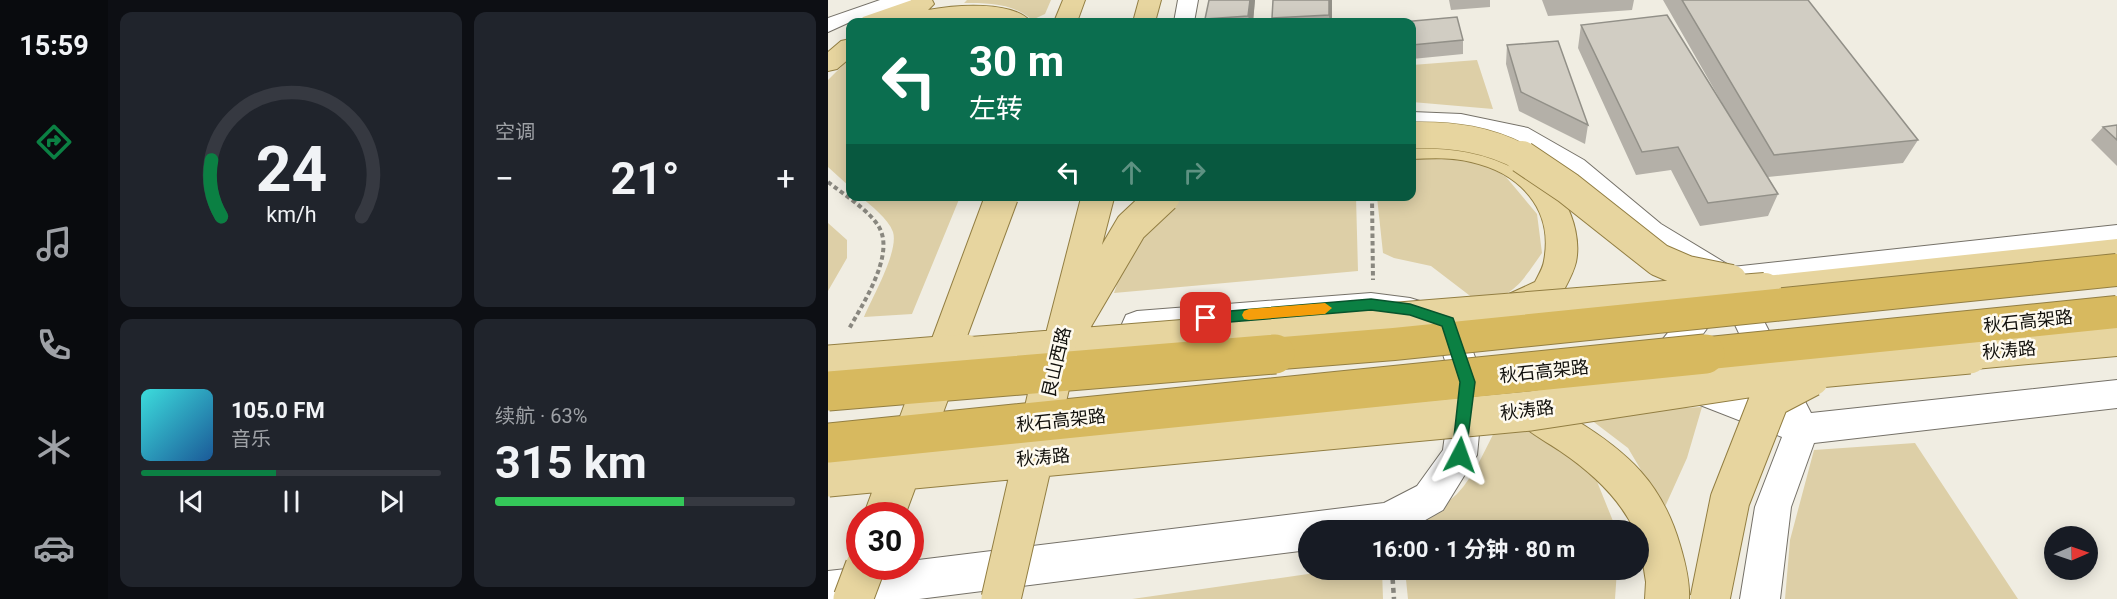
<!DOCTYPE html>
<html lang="zh">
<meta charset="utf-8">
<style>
:root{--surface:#171b24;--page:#20242c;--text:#f1f3f6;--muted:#9ea1a6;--line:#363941;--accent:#0b8043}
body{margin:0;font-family:Roboto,"Noto Sans SC",sans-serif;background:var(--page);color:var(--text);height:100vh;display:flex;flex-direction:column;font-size:22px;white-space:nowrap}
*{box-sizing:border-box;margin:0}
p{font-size:20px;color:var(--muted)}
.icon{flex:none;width:33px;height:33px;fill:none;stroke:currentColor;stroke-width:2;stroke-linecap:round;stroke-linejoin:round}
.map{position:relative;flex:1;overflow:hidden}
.panel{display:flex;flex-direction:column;gap:12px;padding:12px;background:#0d0f14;width:720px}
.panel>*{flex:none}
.banner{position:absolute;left:18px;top:18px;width:570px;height:183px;border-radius:12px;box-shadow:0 3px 15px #0003;background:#0b6e4f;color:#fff;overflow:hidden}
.needle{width:39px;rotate:88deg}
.buttons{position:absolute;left:1216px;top:526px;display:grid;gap:12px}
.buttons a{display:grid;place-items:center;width:54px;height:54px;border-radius:50%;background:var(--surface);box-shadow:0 3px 15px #0003;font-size:30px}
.speed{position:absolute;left:18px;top:502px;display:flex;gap:12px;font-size:30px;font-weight:700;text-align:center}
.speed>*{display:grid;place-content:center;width:78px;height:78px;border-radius:50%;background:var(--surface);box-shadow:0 3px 15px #0003;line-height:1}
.speed .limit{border:9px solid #d22;background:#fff;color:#111}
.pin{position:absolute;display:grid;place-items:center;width:51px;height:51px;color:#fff;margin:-26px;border-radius:12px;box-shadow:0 3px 9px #0006}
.me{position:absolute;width:66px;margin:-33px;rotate:4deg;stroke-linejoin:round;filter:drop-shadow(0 0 4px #0008)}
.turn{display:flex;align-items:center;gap:21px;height:126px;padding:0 24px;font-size:27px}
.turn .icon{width:78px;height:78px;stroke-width:2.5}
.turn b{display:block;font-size:42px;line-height:51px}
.lanes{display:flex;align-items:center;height:57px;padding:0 24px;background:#0003;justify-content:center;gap:30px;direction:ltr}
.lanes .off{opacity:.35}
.big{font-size:45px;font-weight:700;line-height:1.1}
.panel .tile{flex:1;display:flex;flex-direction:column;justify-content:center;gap:9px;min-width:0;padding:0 21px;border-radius:12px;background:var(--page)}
.panel .dial{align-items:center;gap:0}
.dial svg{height:156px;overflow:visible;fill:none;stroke:var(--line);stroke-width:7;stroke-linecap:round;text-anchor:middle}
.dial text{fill:var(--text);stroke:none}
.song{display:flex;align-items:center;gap:18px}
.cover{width:72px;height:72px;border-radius:9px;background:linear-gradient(135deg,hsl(180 70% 55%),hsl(210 70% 35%))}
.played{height:6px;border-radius:3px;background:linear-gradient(90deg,var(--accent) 45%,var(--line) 45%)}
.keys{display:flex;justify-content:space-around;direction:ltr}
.heat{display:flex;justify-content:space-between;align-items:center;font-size:33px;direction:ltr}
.charge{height:9px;border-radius:4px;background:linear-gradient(90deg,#34c759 63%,var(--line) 0)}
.panel .tiles{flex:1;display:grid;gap:12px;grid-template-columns:repeat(2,1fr)}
.trip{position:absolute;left:470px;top:520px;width:351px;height:60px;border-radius:30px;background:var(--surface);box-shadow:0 3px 15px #0003;font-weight:700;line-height:60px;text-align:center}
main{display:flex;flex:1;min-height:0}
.tab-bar{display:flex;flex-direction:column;width:108px;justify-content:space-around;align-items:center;background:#090b0e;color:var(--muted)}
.tab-bar .icon{width:42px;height:42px}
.tab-bar .current{color:var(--accent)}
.tab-bar b{font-size:27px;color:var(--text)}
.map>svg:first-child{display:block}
</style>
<main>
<nav class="tab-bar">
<b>15:59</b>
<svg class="icon current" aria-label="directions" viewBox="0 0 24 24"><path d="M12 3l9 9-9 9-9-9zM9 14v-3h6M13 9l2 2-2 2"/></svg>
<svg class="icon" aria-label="music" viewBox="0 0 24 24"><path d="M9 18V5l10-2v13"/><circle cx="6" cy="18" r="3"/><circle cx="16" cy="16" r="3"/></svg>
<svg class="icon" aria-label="phone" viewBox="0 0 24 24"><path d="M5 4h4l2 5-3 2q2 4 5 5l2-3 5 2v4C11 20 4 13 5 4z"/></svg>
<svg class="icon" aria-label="climate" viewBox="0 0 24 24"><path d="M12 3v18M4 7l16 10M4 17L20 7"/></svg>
<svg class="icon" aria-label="car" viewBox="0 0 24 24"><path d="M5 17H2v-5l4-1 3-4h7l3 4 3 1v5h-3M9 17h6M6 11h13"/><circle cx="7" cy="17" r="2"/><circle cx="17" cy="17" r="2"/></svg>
</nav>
<section class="panel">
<div class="tiles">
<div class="tile dial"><svg viewBox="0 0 100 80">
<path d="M14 69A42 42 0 1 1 86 69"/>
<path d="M14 69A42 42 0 0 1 9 40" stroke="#0b8043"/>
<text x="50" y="56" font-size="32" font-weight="700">24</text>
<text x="50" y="72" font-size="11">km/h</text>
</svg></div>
<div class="tile"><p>空调</p>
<div class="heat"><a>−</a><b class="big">21°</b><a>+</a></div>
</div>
<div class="tile">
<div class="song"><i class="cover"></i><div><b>105.0 FM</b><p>音乐</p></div></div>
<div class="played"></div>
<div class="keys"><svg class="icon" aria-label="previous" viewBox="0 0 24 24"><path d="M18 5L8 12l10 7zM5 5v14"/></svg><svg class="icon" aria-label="pause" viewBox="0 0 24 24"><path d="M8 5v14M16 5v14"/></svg><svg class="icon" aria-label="next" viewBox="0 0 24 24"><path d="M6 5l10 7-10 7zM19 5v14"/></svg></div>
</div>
<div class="tile"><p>续航 · 63%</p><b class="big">315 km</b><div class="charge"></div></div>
</div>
</section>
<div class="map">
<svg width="1289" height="599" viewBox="0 0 1289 599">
<rect width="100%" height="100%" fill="#f0ede2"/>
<path fill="#ddcfa7" d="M139 0H223L217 14 204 20C185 3 160 3 136 3Z
M22 58V187L0 167V80Z
M649 60 665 109 584 102V65Z
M600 149 645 157 678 177 709 214 714 253C692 284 690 291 654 305L603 266 566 258 555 253 549 197 584 196V151Z
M33 197H132L84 314 36 317C44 298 71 251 65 232 60 218 43 206 33 197Z
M358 197H528L530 271 286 293 301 249 345 203Z
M0 223 19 240V258L0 291Z
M874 407 859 458 836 509 800 448 754 413Z
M670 425 697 429 718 436 766 474 789 531H575C592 513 615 508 629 494 647 475 658 447 670 425Z
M1087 443 1190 599H957L962 540 986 450Z
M508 570H554L555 599H304Z
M577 570H789L787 599H580Z"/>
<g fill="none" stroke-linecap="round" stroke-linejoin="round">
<g stroke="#757168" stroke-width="2">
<path id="street" d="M52 0H84L81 4 22 22 0 32V18Z
M350 0H370L366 22H346Z
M584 112 633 114 700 128 756 160 833 224 904 267 1289 225V245L919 288 983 413 1289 380V408L986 443 963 507 952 599H912L927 507 954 437 849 396 845 386 849 376 861 372 944 402 897 304 847 372 829 377 818 373 813 363 818 353 826 350 881 282 813 238 738 172 684 141 633 130 584 128Z
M543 293 582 298 631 313 656 382 649 455 615 510 578 531H480V550L91 599H0V571L36 567H82V561L556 503 589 486 615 450 624 382 607 330 582 322 543 317 309 337 298 333 294 324 298 315 309 311Z"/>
</g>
<g stroke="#927e42" stroke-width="2">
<path id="primary" d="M84 0H104L106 4 100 10C127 5 185 0 203 22 185 24 169 19 152 19 110 18 71 26 31 22L35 17Z
M235 0H257L249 22H226Z
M311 0H333L327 22H305Z
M22 39V58L9 69 0 71V52L13 41Z
M604 139C633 142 662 145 690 156 727 171 756 223 748 262 745 275 736 289 731 300L682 321 670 317 665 308 670 299 707 282C710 276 715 268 716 261 726 209 692 173 643 162 624 157 603 158 584 159V141Z
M1289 239V263L937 302 925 298 921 289 925 280 937 276Z
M702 395C718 400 732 410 746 419 800 452 834 483 852 545 857 562 862 581 861 599H817L818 582 810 531H807C791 497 763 472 732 451 715 439 693 430 684 411L689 399Z"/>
</g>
<path stroke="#89877f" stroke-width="4" stroke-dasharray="4.5 3" stroke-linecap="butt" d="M0 182C15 194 44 212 52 229 66 257 34 305 21 329
M544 196 545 280"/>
<path stroke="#89877f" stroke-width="4.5" stroke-dasharray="5 4" stroke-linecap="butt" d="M564 570 566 599"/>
<use href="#street" fill="#fff" fill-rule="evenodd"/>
<use href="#primary" fill="#e7d59f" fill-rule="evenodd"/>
<g stroke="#927e42" stroke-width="27" stroke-linecap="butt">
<path id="primary-bridge-far2" d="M584 135C624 134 661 139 697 159"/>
</g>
<g stroke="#927e42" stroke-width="34" stroke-linecap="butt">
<path id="primary-bridge-far1" d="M694 157 740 188 831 260 859 272 903 281
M249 319 303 227 336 196
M115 355 174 196
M118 355 937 289
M229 355 270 196
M1124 355 1289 340"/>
</g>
<g stroke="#927e42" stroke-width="41" stroke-linecap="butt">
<path id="primary-bridge" d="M0 365 137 354
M0 477 702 411 979 369 1141 354
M56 516 116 354
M25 599 37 567
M173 599 229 354
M882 599 902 500 942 398 982 377"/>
</g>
<g stroke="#927e42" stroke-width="34" stroke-linecap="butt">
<path id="highway-bridge-far1" d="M429 355 566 344 1289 270
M862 355 1289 312"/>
</g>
<g stroke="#927e42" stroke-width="41" stroke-linecap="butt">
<path id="highway-bridge" d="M0 391 447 354
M0 443 877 354"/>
</g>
<use href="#primary-bridge-far2" stroke="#e7d59f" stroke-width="26"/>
<use href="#primary-bridge-far1" stroke="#e7d59f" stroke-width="32"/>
<use href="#primary-bridge" stroke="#e7d59f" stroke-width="39"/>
<use href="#highway-bridge-far1" stroke="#d7b95f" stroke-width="32"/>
<use href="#highway-bridge" stroke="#d7b95f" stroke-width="39"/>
</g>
<path fill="#b4b0a8" d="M381 0H427L425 22H378L377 19Z
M504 0V22H445L444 18Z
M621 0H662V7L623 10Z
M714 0H806L804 10 720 16Z
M835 0H980L1090 140 1075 163 940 177 950 194 940 216 872 226 843 170 808 175 750 48 753 25 894 103Z
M584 22 635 40V54L584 59Z
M679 45 760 125 757 144 691 111 678 64Z
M1289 125V166L1263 140 1275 127Z"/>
<path fill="#929088" d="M422 0H427L425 22H422L420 16Z
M501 0H504V22H502L501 15Z"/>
<path fill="#d1cdc3" stroke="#929088" stroke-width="1.5" d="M381 0H422L420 16 377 19Z
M445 0H501V15L444 18Z
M854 0H980L1090 140 946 155Z
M839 15 950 194 880 203 850 147 814 152 753 25Z
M629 17 635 40 584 45V22H574Z
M474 21V22H457Z
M730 41 760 125 693 92 679 45Z
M1289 125V140L1275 127Z"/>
<path fill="#0b8043" stroke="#07532c" stroke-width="1.5" d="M543 299 582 304 625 318 647 382 637 461 632 463 626 461 624 455 632 382 614 326 582 315 543 310 378 324 373 322 371 318 373 314 378 313Z"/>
<path fill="#f59e0b" d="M497 303 504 308 497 314 421 320 416 319 414 315 416 311 421 309Z"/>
<g text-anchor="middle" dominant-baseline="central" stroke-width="5" stroke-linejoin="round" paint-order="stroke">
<g font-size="18" fill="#11100c" stroke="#fefaef">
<text transform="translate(1200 321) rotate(-6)">秋石高架路</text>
<text transform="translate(1181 350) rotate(-5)">秋涛路</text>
<text transform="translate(228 362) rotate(-77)">艮山西路</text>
<text transform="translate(716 371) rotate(-6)">秋石高架路</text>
<text transform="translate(699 410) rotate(-7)">秋涛路</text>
<text transform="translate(233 420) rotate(-6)">秋石高架路</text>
<text transform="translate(215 457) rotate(-5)">秋涛路</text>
</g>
</g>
</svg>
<div class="buttons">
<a><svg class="needle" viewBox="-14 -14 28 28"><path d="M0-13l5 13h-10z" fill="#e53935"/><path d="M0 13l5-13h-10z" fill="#9ea1a6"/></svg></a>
</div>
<div class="speed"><div class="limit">30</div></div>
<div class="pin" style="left:378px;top:318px;background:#d93025"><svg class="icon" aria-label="arrive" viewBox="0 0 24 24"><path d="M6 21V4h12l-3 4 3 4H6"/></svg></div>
<svg class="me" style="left:632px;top:455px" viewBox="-20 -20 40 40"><path d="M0-17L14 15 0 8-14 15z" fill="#0b8043" stroke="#fff" stroke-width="4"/></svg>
<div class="trip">16:00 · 1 分钟 · 80 m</div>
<div class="banner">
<div class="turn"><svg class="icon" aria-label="left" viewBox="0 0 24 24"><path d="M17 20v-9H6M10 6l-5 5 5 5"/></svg><div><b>30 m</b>左转</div></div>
<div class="lanes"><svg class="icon" aria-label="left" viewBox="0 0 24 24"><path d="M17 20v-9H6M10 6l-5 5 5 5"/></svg><svg class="icon off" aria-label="ahead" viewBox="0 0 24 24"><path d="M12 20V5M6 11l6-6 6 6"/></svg><svg class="icon off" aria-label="right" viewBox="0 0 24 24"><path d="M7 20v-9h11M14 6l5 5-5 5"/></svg></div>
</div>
</div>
</main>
